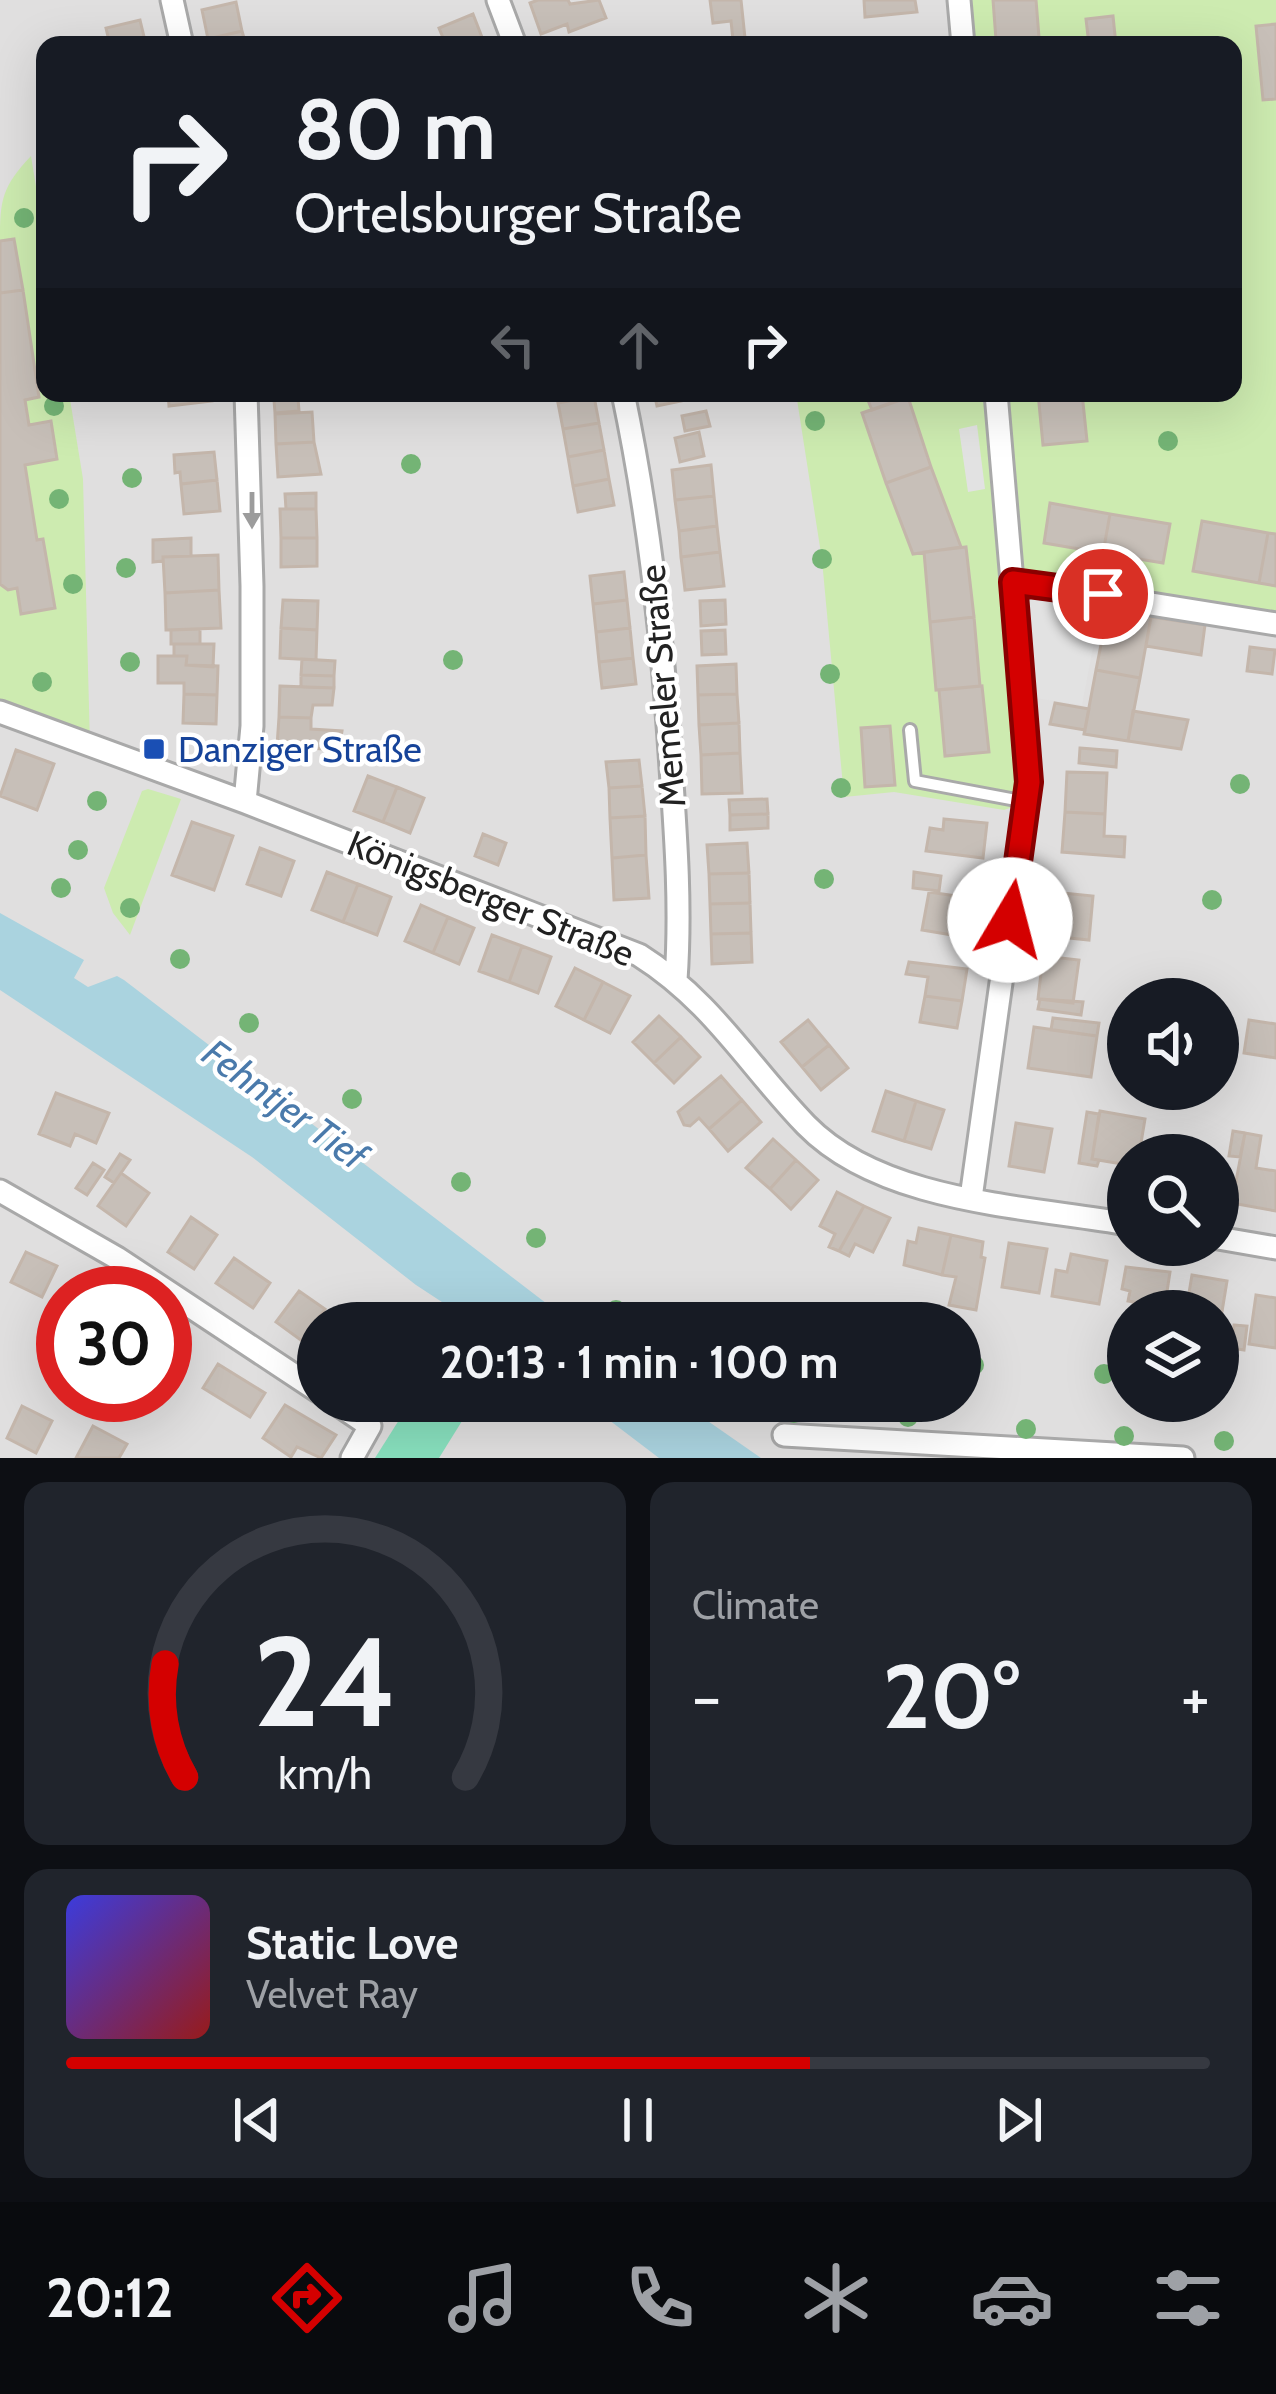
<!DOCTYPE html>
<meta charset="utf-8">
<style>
:root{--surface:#171b24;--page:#20242c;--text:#f1f3f6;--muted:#9ea1a6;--line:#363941;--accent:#d40000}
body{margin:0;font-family:Cabin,sans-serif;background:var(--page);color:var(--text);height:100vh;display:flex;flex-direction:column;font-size:45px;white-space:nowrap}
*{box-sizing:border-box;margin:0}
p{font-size:39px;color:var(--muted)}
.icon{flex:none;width:66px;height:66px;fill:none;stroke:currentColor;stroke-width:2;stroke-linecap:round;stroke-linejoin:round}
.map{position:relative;height:1458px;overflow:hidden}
.sheet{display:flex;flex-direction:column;gap:24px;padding:24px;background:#0d0f14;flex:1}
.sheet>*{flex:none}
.guide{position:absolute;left:36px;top:36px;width:1206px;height:366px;border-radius:24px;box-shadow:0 12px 48px #0002;background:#171b24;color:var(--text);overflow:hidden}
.fabs{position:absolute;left:1107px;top:978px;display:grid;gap:24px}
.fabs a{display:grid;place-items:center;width:132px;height:132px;border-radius:50%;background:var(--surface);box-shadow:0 12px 48px #0002;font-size:60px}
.speed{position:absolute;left:36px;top:1266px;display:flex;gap:24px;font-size:60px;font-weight:700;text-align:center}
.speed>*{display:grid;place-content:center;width:156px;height:156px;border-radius:50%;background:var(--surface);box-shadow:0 12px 48px #0002;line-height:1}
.speed .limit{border:18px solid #d22;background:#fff;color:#111}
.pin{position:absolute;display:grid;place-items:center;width:102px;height:102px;color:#fff;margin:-51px;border:6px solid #fff;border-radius:50%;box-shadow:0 3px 12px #0007}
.me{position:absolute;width:132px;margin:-66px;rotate:8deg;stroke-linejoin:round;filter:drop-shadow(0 0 9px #0008)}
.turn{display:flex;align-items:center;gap:42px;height:252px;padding:0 60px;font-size:54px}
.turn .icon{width:156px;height:156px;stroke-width:2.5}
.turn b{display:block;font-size:84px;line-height:102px}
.lanes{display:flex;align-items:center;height:114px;padding:0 60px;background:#0003;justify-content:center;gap:60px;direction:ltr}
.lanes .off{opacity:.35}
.big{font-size:90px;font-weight:700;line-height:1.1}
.sheet .widget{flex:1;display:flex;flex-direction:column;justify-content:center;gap:18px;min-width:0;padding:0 42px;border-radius:24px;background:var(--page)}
.sheet .dial{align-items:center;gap:0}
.dial svg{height:312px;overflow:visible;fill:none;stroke:var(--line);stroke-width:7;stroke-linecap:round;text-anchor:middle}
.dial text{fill:var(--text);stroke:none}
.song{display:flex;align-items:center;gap:36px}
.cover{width:144px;height:144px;border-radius:18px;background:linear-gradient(135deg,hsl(240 70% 55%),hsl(0 70% 35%))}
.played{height:12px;border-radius:6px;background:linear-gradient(90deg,var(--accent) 65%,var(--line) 65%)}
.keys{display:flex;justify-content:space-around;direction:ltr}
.heat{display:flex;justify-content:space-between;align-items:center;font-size:66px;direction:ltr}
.sheet .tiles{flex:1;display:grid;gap:24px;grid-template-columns:1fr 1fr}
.widget:last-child{grid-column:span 2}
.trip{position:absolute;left:297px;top:1302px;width:684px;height:120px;border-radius:60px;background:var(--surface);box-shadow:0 12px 48px #0002;font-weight:700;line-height:120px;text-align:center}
.tabs{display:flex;height:192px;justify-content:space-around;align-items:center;background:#090b0e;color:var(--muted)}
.tabs .icon{width:84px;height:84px}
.tabs .selected{color:var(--accent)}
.tabs b{font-size:54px;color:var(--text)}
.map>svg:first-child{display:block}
</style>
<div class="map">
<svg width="1276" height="1458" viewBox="0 0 1276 1458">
<rect width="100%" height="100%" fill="#f2efe9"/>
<path fill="#e0dfdf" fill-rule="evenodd" d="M0 0H1276V1458H0ZM45 45H1233V393H45ZM1128 999H1218V1089H1128ZM1128 1155H1218V1245H1128ZM63 1293H165V1395H63ZM1128 1311H1218V1401H1128ZM318 1323H960V1401H318Z"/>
<path fill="#cdebb0" d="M959 0H1276V624L1014 582 1027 802 1004 810 894 792 844 797 822 560 796 393H1233V45H962Z
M31 156 45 242V393H69L83 479 90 745 0 711V586L7 590 17 589 21 614 54 608 43 540H37L25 465 57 458 51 422 29 425 25 400 39 396 14 239 0 241C0 199 2 187 31 156Z
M148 789 181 799 130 935 113 913 104 888 142 791Z"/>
<path fill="#88e0be" d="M411 1401H448L467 1413 439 1458H375Z"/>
<path fill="#e2e2e2" d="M977 425 985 489 968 492 959 429Z
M1014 580 1103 594 1082 705 1022 696Z"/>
<path fill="#aad3df" d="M0 913 84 960 74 978 88 987 117 976 124 980 572 1323H474L416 1285 252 1157 0 990Z
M584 1401H679L761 1458H659Z"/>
<path fill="#c7bfb8" stroke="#c4b6ab" stroke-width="3" d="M538 0H568L570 4 599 0 606 18 569 32 567 24 541 34 530 3Z
M710 0H741L745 38 733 40 731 21 713 23Z
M864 0H915L917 12 865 17Z
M993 0H1036L1039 37 996 40Z
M236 2 242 31 208 39 202 10Z
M473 14 485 45H446L439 28Z
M1113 16 1116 45H1089L1086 19Z
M140 20 146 45H110L106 28Z
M1276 24V99L1263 100 1256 26Z
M242 31 246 45H210L208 39Z
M14 239 23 290 0 293V241Z
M23 290 39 397 25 400 29 425 51 421 57 459 25 465 37 540 43 539 55 608 21 614 17 588 8 590 0 584V293Z
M168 393H211L212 401 169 406Z
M654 393H694L695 398 657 406Z
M865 393H914L915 395 872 410Z
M1038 393H1082L1087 441 1043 445Z
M594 396 599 423 563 429 558 403Z
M908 397 931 467 886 483 862 413Z
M298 398 299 411 275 413 274 400Z
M706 411 710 426 685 431 682 416Z
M312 412 314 442 276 444 275 414Z
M599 423 604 450 568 457 563 429Z
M699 432 704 456 680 462 675 438Z
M314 442 321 474 278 477 276 444Z
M604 450 609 479 573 486 568 457Z
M214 452 217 480 181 484 180 472 175 473 174 455Z
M711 465 714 496 675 500 672 470Z
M931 467 961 547 913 554 886 483Z
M609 479 614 505 578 512 573 486Z
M217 480 220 511 184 514 181 484Z
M316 493V509H286L285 494Z
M714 496 717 526 679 531 675 500Z
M1050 503 1110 514 1103 553 1044 543Z
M280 509H316L317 538H281Z
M1110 514 1170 524 1163 563 1103 553Z
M1202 521 1268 533 1259 583 1193 571Z
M717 526 720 552 681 557 679 531Z
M1268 533 1276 534V586L1259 583Z
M191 538V556L163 557V561L153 562V540Z
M281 538H317V566L281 567Z
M966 547 974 617 930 622 924 552Z
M720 552 724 586 685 590 681 557Z
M218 555 219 590 165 593 163 557Z
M624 572 627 600 593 604 590 576Z
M219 590 221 628 166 630 165 593Z
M283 600 318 601 317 630 281 628Z
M627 600 630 628 596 632 593 604Z
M725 600 726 624 701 626 700 601Z
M1108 609 1151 617 1140 678 1096 670Z
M974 617 980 686 936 690 930 622Z
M1151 617 1205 625 1201 655 1146 646Z
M281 628 317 630 316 660 280 658Z
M630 628 633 658 599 662 596 632Z
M200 629V644H171V630Z
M725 630 726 654 702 655 701 631Z
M174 644H214L213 667 186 665 187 656H174Z
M1250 647 1275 650 1272 674 1247 671Z
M158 656H187L186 665 218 666 217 695 184 694V683H158Z
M633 658 636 684 602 688 599 662Z
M302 659 335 661 334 676 301 675Z
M736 664 737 694 698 695 697 666Z
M1096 670 1140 678 1128 741 1084 734Z
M301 675 334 676V688L301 687Z
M280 686 334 688 332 705H313L311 718 279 717Z
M982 686 989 752 945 756 939 690Z
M184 694 217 695 216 724 183 723Z
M737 694 739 723 699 725 698 695Z
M1055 703 1089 709 1085 730 1050 724Z
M1133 711 1188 720 1181 749 1128 741Z
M279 717 311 718V729L342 731 339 750 277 746Z
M739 723 740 753 701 755 699 725Z
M890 726 895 785 865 787 861 728Z
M1080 748 1117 751 1116 767 1079 763Z
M16 750 54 764 37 810 0 796Z
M740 753 742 793 702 794 701 755Z
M639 760 642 786 609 788 606 762Z
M1067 772 1107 773 1105 814 1065 812Z
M368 776 397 787 383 822 354 811Z
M642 786 645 816 610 818 609 788Z
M397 787 424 798 410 833 383 822Z
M767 799 768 814 730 815 729 800Z
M1065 812 1105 814 1104 836 1125 837 1124 857 1062 852Z
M768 814V828L730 830V815Z
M645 816 646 855 612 858 610 818Z
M944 819 987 823 983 858 926 851 930 828 943 830Z
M192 822 233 836 214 890 172 875Z
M483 834 506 843 498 865 475 856Z
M747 843 749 873 709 874 707 845Z
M260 848 294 861 281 896 247 884Z
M646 855 649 898 614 900 612 858Z
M327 872 358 884 343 922 312 910Z
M914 872 941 876 939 891 913 888Z
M749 873 750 903 710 904 709 874Z
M358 884 391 897 377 935 343 922Z
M929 892 970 898 964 937 922 930Z
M1053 892 1093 896 1089 940 1049 936Z
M750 903 751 933 711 934 710 904Z
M421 905 448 917 433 953 405 941Z
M448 917 474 928 459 964 433 953Z
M751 933 752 962 712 964 711 934Z
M492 935 522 946 509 982 479 971Z
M522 946 551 957 538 993 509 982Z
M1043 956 1079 960 1073 1003 1038 999Z
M909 962 967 969 962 1001 925 996 928 977 906 974Z
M575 968 603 982 584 1020 556 1006Z
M603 982 630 996 610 1033 584 1020Z
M925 996 962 1001 957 1028 920 1022Z
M1040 999 1083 1002 1081 1015 1038 1009Z
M659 1016 681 1037 654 1063 633 1042Z
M1053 1018 1099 1023 1097 1036 1051 1030Z
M808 1020 829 1045 802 1067 781 1042Z
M1249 1020 1276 1024V1058L1244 1053Z
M1034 1027 1097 1036 1091 1077 1028 1068Z
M681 1037 700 1057 674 1083 654 1063Z
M829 1045 848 1068 821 1090 802 1067Z
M721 1076 742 1100 709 1129 699 1118 690 1126 684 1125 678 1112Z
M886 1091 916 1101 904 1141 873 1131Z
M56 1093 109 1113 96 1143 75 1134 70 1146 39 1134Z
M742 1100 761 1122 728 1151 709 1129Z
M916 1101 944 1110 931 1149 904 1141Z
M1100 1111 1145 1119 1139 1155H1128V1165L1092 1159Z
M1087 1112 1099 1114 1092 1159 1099 1160 1097 1166 1079 1163Z
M1016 1123 1052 1129 1044 1172 1009 1166Z
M1233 1131 1245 1133 1240 1157 1229 1156Z
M1245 1133 1261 1136 1256 1168 1276 1171V1211L1232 1203Z
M773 1139 796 1160 770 1189 746 1168Z
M120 1154 130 1160 114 1183 105 1177Z
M796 1160 818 1180 791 1209 770 1189Z
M93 1163 104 1170 87 1195 76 1188Z
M121 1173 149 1193 126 1226 98 1206Z
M837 1192 864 1206 839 1251 829 1247 835 1234 820 1226Z
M864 1206 890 1218 873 1252 855 1244 849 1256 839 1251Z
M191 1217 217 1235 194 1269 168 1252Z
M919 1228 951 1235 942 1275 904 1265 908 1241 916 1243Z
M951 1235 983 1242 981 1257 985 1258 976 1310 949 1305 956 1277 942 1275Z
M1009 1243 1047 1249 1039 1293 1002 1287Z
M26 1252 57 1266 42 1297 11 1282Z
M1071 1254 1107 1261 1099 1304 1052 1296 1056 1270 1067 1272Z
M234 1258 270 1283 253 1308 216 1283Z
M1126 1267 1170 1272 1164 1311 1132 1308 1134 1302 1128 1301 1130 1291 1122 1289Z
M1192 1275 1227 1281 1220 1324 1218 1311H1186Z
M93 1277 117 1293H82Z
M299 1291 325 1309 302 1341 276 1322Z
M1256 1295 1276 1298V1348L1249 1344Z
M165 1324 180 1334 165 1357Z
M1234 1325 1247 1326 1244 1350 1231 1348Z
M173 1345 183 1351 170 1370 165 1367V1357Z
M218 1364 265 1393 250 1417 203 1388Z
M285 1405 336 1435 321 1458 297 1447 291 1457 263 1438Z
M22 1406 52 1421 36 1453 7 1438Z
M93 1426 127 1444 119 1458H76Z"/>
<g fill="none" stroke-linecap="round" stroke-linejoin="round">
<g stroke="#a9a9a9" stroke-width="16">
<path id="service" d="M910 730 915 781 1027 802"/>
</g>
<g stroke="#a9a9a9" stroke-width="27">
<path id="minor" d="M172 0 182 45
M498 0 515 45
M959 0 963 45
M623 393C649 516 663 642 671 768 676 839 681 909 676 980
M1013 582 1276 624
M0 712 245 802 639 955C712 1001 748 1065 806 1125 882 1203 1027 1206 1128 1224
M245 802 252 726V586L246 393
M0 1191 117 1258 318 1391
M971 1198 1029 782 996 393
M1218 1238 1276 1248
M333 1401 370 1426 352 1458
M784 1435 1183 1458"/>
</g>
<use href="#service" stroke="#fff" stroke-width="10"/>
<use href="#minor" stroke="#fff" stroke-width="21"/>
</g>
<g fill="#74b475">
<circle cx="24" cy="218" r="10"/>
<circle cx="54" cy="406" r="10"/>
<circle cx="815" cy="421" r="10"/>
<circle cx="1168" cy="441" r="10"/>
<circle cx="411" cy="464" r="10"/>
<circle cx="132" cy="478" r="10"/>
<circle cx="59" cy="499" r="10"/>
<circle cx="822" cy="559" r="10"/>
<circle cx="126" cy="568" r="10"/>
<circle cx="73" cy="584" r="10"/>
<circle cx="453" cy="660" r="10"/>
<circle cx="130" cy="662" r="10"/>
<circle cx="830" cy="674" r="10"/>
<circle cx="42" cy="682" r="10"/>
<circle cx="1240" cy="784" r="10"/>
<circle cx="841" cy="788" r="10"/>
<circle cx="97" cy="801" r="10"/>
<circle cx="78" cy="850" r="10"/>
<circle cx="824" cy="879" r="10"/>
<circle cx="61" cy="888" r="10"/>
<circle cx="1212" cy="900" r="10"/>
<circle cx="130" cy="908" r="10"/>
<circle cx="180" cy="959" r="10"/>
<circle cx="249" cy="1023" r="10"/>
<circle cx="352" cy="1099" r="10"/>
<circle cx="461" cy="1182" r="10"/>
<circle cx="536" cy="1238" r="10"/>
<circle cx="616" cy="1310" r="10"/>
<circle cx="974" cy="1365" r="10"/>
<circle cx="1104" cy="1374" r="10"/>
<circle cx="794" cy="1413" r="10"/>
<circle cx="908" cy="1417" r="10"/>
<circle cx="1026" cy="1429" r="10"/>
<circle cx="1124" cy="1436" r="10"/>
<circle cx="1224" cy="1441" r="10"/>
</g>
<defs><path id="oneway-solid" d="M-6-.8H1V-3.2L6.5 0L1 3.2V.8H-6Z" transform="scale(3)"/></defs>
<use fill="#9c9c9c" href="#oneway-solid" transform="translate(252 510) rotate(90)"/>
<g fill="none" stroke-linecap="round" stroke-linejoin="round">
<g stroke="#8a0000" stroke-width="30">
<path id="route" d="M1010 920 1029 782 1013 582 1103 594"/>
</g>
<use href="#route" stroke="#d40000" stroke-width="21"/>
</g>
<rect fill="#1a4fb4" stroke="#fff" stroke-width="4.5" x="142" y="737" width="24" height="24" rx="6"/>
<g text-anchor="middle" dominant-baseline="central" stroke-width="9" stroke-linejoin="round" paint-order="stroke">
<g font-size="36" fill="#222" stroke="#fff">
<text transform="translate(662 686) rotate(-95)">Memeler Straße</text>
<text transform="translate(491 898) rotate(22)">Königsberger Straße</text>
</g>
<g font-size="36" fill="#164399" stroke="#fff" text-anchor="start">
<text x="178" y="749">Danziger Straße</text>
</g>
<g font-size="39" font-style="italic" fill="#4a7aab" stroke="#fff">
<text transform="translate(285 1104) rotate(36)">Fehntjer Tief</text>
</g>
</g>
</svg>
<div class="fabs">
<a><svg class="icon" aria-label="sound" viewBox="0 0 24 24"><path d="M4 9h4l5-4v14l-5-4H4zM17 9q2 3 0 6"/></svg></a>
<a><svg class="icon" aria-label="search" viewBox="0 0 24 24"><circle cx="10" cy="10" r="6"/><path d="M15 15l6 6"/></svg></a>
<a><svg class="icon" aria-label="layers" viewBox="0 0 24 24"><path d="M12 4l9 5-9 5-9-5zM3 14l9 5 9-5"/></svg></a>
</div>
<div class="speed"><div class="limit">30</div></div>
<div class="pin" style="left:1103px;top:594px;background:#d93025"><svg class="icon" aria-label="arrive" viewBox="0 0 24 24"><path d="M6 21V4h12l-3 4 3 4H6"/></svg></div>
<svg class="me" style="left:1010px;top:920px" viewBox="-20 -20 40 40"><circle r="19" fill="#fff"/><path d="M0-13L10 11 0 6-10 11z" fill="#d40000"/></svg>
<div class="trip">20:13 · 1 min · 100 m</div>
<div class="guide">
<div class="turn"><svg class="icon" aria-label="right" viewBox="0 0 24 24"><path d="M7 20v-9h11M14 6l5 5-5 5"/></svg><div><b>80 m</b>Ortelsburger Straße</div></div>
<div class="lanes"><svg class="icon off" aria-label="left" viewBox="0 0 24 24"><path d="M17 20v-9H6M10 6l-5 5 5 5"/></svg><svg class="icon off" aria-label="ahead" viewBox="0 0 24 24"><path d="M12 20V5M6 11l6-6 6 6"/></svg><svg class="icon" aria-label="right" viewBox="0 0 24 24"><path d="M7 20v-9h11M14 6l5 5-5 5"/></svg></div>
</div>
</div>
<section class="sheet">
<div class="tiles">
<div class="widget dial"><svg viewBox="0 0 100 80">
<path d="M14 69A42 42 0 1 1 86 69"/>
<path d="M14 69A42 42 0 0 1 9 40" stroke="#d40000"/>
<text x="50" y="56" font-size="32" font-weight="700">24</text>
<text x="50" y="72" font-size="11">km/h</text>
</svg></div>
<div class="widget"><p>Climate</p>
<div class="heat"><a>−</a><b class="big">20°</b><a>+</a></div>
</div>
<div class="widget">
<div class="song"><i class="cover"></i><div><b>Static Love</b><p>Velvet Ray</p></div></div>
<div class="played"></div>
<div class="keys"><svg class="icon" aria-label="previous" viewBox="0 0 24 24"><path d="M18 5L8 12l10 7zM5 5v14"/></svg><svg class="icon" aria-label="pause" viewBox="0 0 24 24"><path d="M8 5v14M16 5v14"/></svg><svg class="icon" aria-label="next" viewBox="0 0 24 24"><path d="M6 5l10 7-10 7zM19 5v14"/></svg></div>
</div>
</div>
</section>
<nav class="tabs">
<b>20:12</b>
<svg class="icon selected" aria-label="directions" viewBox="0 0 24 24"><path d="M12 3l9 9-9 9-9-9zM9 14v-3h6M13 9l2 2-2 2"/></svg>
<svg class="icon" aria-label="music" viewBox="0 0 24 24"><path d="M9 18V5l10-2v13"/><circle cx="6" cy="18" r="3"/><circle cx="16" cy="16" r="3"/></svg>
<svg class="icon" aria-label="phone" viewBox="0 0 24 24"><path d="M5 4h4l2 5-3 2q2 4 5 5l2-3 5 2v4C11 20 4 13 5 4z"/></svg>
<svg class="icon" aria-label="climate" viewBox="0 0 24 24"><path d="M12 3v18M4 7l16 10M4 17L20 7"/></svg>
<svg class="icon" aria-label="car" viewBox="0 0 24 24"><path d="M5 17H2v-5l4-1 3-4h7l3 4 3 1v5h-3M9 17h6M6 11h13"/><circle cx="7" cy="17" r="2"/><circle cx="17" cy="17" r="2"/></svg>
<svg class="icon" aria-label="filters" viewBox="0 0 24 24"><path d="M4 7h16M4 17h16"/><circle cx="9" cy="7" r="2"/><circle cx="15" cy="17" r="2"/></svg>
</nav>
